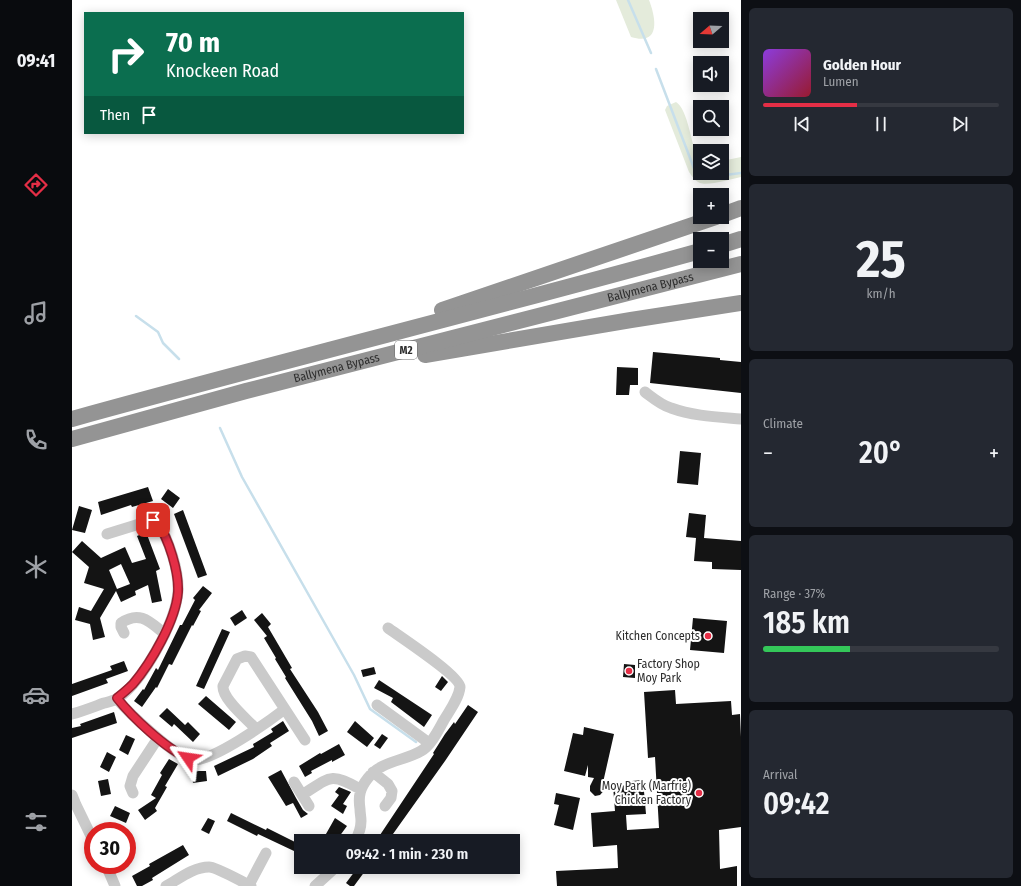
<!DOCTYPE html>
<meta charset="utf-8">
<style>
:root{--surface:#171b24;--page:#242831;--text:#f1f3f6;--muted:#9ea1a6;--line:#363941;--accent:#e52e46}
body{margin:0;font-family:"Fira Sans Condensed",sans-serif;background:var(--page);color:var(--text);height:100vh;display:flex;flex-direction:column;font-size:15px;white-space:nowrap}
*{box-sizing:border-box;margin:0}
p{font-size:13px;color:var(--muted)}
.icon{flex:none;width:22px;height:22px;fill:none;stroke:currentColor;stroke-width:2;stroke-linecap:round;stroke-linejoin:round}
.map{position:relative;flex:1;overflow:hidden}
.panel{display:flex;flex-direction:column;gap:8px;padding:8px;background:#0d0f14;width:280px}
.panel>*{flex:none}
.banner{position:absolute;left:12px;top:12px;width:380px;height:122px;border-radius:0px;box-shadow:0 2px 10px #0003;background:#0b6e4f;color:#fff;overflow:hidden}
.needle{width:26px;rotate:251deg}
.controls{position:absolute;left:621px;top:12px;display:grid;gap:8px}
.controls a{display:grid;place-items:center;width:36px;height:36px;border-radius:0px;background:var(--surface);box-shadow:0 2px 10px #0003;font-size:20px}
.speed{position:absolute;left:12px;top:822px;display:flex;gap:8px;font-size:20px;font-weight:700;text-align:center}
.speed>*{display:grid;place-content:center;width:52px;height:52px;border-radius:50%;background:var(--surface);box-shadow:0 2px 10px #0003;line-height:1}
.speed .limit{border:6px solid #d22;background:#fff;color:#111}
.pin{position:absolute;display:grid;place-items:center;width:34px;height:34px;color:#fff;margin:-17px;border-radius:8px;box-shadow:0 2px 6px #0006}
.me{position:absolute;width:44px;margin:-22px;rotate:302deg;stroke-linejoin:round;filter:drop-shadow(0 0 3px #0008)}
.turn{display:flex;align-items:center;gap:14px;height:84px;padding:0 16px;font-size:18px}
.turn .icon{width:52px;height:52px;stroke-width:2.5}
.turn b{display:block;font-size:28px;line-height:34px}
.then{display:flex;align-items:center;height:38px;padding:0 16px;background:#0003;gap:8px;font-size:15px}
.big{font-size:30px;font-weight:600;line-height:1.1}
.panel .card{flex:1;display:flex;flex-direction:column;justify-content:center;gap:6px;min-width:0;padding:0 14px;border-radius:6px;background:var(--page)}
.panel .dial{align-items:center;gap:0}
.dial b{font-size:52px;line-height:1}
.song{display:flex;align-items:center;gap:12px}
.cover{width:48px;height:48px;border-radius:6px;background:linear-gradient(135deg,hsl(270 70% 55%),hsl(350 70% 35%))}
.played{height:4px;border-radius:2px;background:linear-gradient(90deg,var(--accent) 40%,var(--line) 40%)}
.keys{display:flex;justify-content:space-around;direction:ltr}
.heat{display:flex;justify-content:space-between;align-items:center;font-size:22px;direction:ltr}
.charge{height:6px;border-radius:3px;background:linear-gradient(90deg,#34c759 37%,var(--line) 0)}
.trip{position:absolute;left:222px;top:834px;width:226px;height:40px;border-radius:0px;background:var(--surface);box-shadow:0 2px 10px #0003;font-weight:600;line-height:40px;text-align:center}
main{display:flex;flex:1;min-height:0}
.dock{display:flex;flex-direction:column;width:72px;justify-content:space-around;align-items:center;background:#090b0e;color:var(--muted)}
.dock .icon{width:28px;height:28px}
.dock .on{color:var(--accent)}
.dock b{font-size:18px;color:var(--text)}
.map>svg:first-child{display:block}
</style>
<main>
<nav class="dock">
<b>09:41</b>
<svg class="icon on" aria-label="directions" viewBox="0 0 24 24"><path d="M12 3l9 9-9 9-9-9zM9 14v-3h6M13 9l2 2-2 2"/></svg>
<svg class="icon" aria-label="music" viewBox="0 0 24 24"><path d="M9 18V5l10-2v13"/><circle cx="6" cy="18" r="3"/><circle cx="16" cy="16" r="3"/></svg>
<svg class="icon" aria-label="phone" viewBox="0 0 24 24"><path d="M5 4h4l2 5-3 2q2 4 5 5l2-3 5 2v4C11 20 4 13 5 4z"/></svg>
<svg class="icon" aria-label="climate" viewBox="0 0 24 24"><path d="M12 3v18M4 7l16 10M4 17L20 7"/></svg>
<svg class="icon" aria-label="car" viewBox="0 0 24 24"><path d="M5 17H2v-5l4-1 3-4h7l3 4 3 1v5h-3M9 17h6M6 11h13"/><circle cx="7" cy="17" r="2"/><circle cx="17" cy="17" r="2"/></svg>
<svg class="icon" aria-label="filters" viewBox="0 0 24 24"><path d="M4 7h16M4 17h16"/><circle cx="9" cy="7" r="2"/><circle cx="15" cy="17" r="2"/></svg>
</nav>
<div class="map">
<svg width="669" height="886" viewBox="0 0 669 886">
<rect width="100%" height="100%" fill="#fff"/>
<path fill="#e4ebdb" d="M544 0H577C584 18 589 46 559 37Z
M604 102C616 109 620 147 626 161H628V173H650V161L669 157V177C660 179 636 186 628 183 623 181 620 176 617 172L593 110 595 106Z"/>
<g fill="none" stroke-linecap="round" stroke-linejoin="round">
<path stroke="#c7dfeb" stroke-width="2.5" d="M556 0 579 53
M584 69 623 171 630 178 669 173
M64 316 86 332 91 343 107 359
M148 428 170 477 282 675 298 709 344 742"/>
</g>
<path fill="#141414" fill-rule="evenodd" d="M581 352 648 358V360L669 362V393L578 383Z
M545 367 566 368V385H558L557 395H544Z
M608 451 629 453 626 485 605 483Z
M76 487 81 501 60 507 59 505 29 515 26 502Z
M96 489 108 498 101 508 89 499Z
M7 506 20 510 13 533 0 530Z
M111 510 135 575 126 578 102 514Z
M617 513 634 515 632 538 669 541V570L640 569V562L622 561 624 538 614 537Z
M74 532 88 569 84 571 90 601 80 603 76 585 63 591 64 595 49 602 44 591 28 618 33 637 21 640 18 624 3 620 7 607 19 611 32 589 12 583 17 567 0 552 10 541 29 558 53 547 60 563 74 559 65 536ZM49 564 58 584 45 589 37 570Z
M131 586 140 593 127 610 129 611 121 626 120 625 100 665 97 664 85 688 84 687 70 707 62 701 71 689 72 690 84 668 86 670 108 625H110L123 600 121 598Z
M170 610 175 618 163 626 158 618Z
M190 613 199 624 196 627 220 668 218 669 246 712 256 731 247 736 240 721 213 678 214 677 203 659 204 658 192 638 195 636 182 620Z
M621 618 655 621 652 653 618 650Z
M150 629 158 632 132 689 124 686Z
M52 661 56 671 34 679 36 683 0 696V684L40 670 38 666Z
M552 664 563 665V678L551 677Z
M302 667 304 674 291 677 289 670Z
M370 676 376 682 369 691 363 687Z
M307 680 360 715 352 727 319 702 321 698 302 688Z
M603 690 604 704 659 701 660 715 668 714 669 737V827L647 830 648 869 665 866V886H485L484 871 546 868 545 845 521 847 519 813 543 811 541 786 560 785V781L571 780 574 814 554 815 555 830 587 828 583 757 576 758 572 692Z
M134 696 164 722 157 730 126 704Z
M396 705 406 712 373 761 316 841H304L362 754 361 753 373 734 382 722 383 724Z
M95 708 113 725 116 722 128 734 121 742 102 724 100 727 87 716Z
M42 712 45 723 0 738V728L9 726 8 724Z
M211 721 217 731 198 743 200 746 181 759 146 776 142 766 182 747 181 744 201 732 199 729Z
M283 721 302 738 295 747 275 732Z
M512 727 542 734 530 787 536 786 528 795 523 796 518 791V786L522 778 516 777V765L513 776 492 771 501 733 511 735Z
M310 734 316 738 308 749 302 745Z
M54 735 63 739 56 755 47 750Z
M267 744 273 755 260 762V760L239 771 240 773 233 777 227 766 248 753 249 754Z
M35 752 44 757 37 772 28 767Z
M97 759 106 764 93 786 95 787 83 808 85 811 73 820 66 810 84 798 79 795 90 775 88 773Z
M209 770 224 798 231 810 236 814 229 818 221 803 214 806 196 777Z
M127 771H134L135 781 121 783 119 772Z
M36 779 39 794 29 796 26 781Z
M267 787 279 792 271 804 275 806 271 814 259 806 267 795 263 792Z
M484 793 508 798 501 830 482 825 487 805 482 804Z
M43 806 58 813 54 823 38 816Z
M159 813 194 830 195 828 225 843 222 851 186 834 185 836 155 821Z
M136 818 143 821 137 834 129 830Z
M263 818 275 826 264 841H250Z
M111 845 117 855 80 878 81 880 70 886H65L60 876 78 866 77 864Z
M286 867H296L282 886H278L274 883Z"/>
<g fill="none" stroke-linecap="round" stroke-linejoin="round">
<path stroke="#cacaca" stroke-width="11" d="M573 392C581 398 589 405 599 408 621 416 646 417 669 419
M52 633 49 627V623C68 610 78 622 93 634
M45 699C57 713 103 757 120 760 140 762 196 722 213 709
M305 705 357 743
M0 714C11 711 21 707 32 703 36 702 42 701 46 698 71 681 104 622 106 591 107 571 97 539 85 522L77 521 35 534
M184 729C175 719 150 699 151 686L165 659 173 656 179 657 233 740
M301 772 316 784 320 791 319 798 313 806
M222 782 237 806
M61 793 58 786 61 776 86 738
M0 795 4 805 21 840
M230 795C258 777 258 772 288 789
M283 841C287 834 289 828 289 821 289 817 288 813 288 809 286 796 288 788 296 778 309 761 332 761 349 751 359 746 367 729 372 720 378 710 387 698 388 687 388 676 327 636 316 628
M34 865 43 886
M177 885 194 853
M94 886C107 879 121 867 137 867 145 867 170 882 179 886
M243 886 264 867"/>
<g stroke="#949494" stroke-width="16">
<path d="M650 215 669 208"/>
<path d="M650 245 669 239"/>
<path d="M370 310 644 217"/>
<path d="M353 355 559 320 669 303"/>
<path d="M0 419C209 361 419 309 628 251"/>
<path id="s1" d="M0 439 174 391 669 264"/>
</g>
</g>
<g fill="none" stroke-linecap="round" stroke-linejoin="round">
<g stroke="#951e2e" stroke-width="10">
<path id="route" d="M81 520 85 522C97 539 107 572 106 592 104 620 79 663 61 684 56 689 50 694 45 698 60 717 94 749 116 758"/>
</g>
<use href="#route" stroke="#e52e46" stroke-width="7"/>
</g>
<g fill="#e52e46" stroke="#fff" stroke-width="1.5">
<circle cx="636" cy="636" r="4"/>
<circle cx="557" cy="671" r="4"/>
<circle cx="627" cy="793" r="4"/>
</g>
<g text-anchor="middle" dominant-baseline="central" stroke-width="4" stroke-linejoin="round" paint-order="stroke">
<rect fill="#fff" stroke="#6c6c6c" stroke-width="1" x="323" y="341" width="22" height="18" rx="3"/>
<g font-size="11" font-weight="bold" fill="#2d2d2d">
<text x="334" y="350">M2</text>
</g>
<g font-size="12" fill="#2d2d2d" stroke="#fff">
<text stroke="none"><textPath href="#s1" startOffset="598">Ballymena Bypass</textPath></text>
<text stroke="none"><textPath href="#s1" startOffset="274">Ballymena Bypass</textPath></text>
</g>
<g font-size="12" fill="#2d2d2d" stroke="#fff" text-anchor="end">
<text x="628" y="636">Kitchen Concepts</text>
<text x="565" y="664" text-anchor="start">Factory Shop<tspan x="565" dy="14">Moy Park</tspan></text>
<text x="619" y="786">Moy Park (Marfrig)<tspan x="619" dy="14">Chicken Factory</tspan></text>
</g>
</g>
</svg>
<div class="controls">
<a><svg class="needle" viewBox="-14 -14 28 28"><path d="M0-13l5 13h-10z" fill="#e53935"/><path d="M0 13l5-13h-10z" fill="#9ea1a6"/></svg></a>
<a><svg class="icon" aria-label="sound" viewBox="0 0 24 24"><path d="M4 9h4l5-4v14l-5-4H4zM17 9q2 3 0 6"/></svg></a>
<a><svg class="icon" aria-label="search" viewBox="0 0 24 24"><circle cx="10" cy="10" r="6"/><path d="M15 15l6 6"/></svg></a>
<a><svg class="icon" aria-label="layers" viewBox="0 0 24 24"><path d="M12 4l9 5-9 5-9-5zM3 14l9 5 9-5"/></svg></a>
<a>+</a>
<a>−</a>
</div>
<div class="speed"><div class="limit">30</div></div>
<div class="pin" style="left:81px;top:520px;background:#d93025"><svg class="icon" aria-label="arrive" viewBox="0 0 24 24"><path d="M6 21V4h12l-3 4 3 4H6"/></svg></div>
<svg class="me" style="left:116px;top:758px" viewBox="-20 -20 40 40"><path d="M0-17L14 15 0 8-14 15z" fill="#e52e46" stroke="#fff" stroke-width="4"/></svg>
<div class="trip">09:42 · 1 min · 230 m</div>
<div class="banner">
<div class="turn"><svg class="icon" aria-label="right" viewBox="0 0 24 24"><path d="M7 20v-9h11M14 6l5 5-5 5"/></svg><div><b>70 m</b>Knockeen Road</div></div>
<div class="then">Then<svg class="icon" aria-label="arrive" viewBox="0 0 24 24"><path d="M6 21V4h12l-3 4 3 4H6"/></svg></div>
</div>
</div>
<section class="panel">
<div class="card">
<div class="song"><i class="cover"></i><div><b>Golden Hour</b><p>Lumen</p></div></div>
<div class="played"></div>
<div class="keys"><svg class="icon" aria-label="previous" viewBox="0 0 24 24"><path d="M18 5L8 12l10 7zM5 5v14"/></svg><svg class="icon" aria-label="pause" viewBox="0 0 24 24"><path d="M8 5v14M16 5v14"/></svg><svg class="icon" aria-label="next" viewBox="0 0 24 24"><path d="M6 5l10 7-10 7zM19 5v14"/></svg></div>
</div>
<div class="card dial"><b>25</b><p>km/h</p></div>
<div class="card"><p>Climate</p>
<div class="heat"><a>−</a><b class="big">20°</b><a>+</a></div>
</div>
<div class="card"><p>Range · 37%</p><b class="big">185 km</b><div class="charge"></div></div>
<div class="card"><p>Arrival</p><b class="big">09:42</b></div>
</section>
</main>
